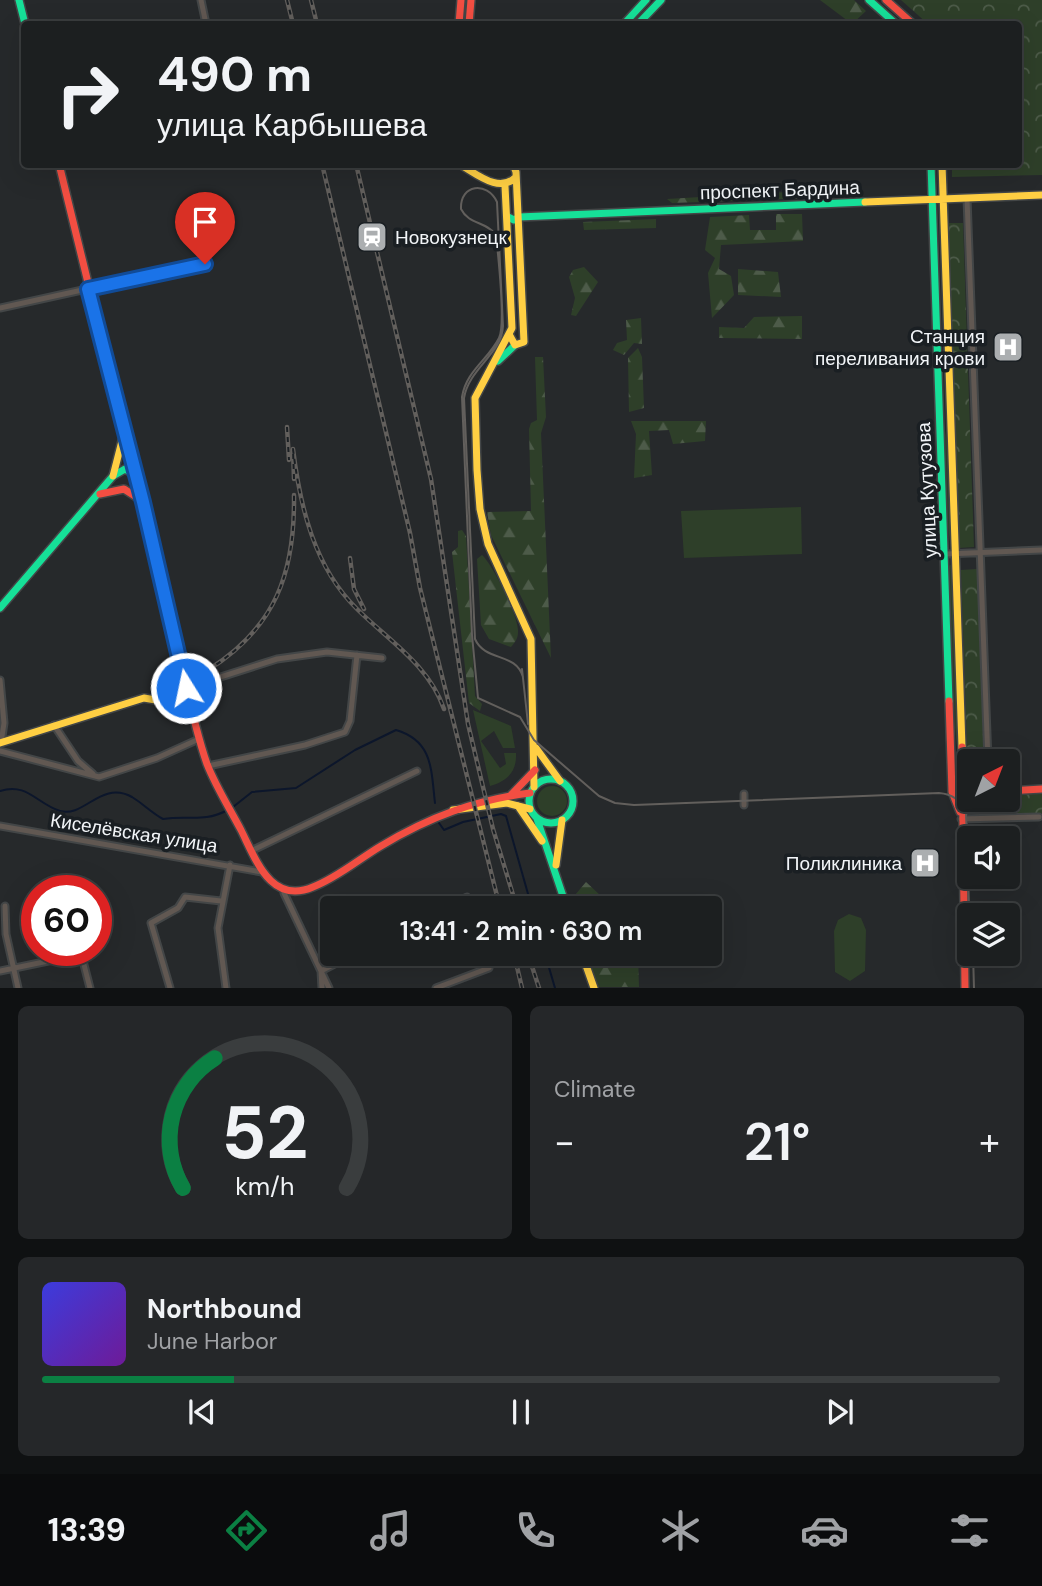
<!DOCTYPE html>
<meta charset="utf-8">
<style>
:root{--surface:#1c1f20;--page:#252729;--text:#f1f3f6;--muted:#a0a2a5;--line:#3a3d3e;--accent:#0b8043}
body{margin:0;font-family:"DM Sans",sans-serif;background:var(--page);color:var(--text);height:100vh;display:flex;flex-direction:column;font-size:26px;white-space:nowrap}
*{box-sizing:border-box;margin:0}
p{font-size:23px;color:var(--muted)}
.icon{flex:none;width:38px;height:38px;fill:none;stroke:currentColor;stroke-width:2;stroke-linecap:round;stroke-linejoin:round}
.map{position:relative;height:988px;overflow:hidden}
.side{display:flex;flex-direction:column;gap:18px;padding:18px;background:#0f1112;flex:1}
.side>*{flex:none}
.top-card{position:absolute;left:21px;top:21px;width:1001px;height:147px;border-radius:7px;box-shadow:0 7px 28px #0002,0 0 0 2px var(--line);background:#1c1f20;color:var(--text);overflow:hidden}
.needle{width:46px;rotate:42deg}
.fabs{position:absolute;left:957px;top:749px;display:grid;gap:14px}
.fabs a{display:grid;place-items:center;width:63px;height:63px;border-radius:7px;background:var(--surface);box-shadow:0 7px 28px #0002,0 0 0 2px var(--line);font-size:35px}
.speed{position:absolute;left:21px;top:875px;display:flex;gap:14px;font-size:35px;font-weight:700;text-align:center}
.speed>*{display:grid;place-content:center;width:91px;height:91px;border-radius:50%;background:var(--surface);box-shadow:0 7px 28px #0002,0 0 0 2px var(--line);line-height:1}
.speed .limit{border:10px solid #d22;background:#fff;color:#111}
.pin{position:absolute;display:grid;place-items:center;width:60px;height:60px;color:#fff;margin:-72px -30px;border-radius:50% 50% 50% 0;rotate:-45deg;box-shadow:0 0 7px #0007}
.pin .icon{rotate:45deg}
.me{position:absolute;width:77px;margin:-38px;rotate:350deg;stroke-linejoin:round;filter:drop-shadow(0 0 5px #0008)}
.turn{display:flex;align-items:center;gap:24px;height:147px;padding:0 21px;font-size:32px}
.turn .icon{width:91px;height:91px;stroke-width:2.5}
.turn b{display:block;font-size:49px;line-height:60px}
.big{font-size:52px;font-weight:600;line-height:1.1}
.side .tile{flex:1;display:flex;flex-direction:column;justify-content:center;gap:10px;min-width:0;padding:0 24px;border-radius:10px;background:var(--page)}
.side .dial{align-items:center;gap:0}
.dial svg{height:182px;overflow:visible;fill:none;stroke:var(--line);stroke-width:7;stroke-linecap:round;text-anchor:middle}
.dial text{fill:var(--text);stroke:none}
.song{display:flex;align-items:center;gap:21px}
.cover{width:84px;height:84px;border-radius:10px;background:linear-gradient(135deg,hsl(240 70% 55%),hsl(280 70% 35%))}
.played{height:7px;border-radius:4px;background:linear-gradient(90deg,var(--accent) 20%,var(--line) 20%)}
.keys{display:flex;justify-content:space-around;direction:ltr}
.heat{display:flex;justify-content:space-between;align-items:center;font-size:38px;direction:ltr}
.side .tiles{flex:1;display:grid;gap:18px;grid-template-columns:1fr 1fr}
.tile:last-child{grid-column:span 2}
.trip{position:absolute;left:320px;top:896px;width:402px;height:70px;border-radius:7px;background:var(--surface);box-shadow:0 7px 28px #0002,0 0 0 2px var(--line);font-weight:600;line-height:70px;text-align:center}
.dock{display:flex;height:112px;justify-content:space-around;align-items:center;background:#0b0c0d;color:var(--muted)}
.dock .icon{width:49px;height:49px}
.dock .selected{color:var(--accent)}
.dock b{font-size:32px;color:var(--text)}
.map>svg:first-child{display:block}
</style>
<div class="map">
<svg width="1042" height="988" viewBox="0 0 1042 988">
<defs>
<pattern id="forest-firs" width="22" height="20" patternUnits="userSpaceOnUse" patternTransform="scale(1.75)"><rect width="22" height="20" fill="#2e3f29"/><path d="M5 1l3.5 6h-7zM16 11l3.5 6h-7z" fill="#4d5b49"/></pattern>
<pattern id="park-crowns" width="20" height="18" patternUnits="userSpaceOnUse" patternTransform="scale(1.75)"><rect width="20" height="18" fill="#2e3f29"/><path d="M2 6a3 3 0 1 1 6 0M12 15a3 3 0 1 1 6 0" fill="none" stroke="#4d5b49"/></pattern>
</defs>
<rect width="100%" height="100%" fill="#26292b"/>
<path fill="#2e3f29" d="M942 414 949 451 951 549 946 513Z
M801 507 802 554 684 558 681 511Z
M953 564 961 772 960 774 955 728 948 566Z
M473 710 511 726 515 748H503L494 731 481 741 500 768 506 764 504 753H516C517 771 508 781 490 786Z
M537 801a15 15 0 1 1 30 0a15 15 0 1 1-30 0Z
M849 914 861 918 866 930 865 971 850 981 835 972 834 931 838 920Z"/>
<path fill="url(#forest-firs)" d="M820 0H854L866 11 852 24Z
M837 189 841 194 838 197 672 203 667 199Z
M776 214H802L803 241 721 245 719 269 731 276 734 295 712 318 708 273 715 258 705 250 710 217 749 215 750 230H776Z
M656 219V228L584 230 583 222Z
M584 267 598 282 576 316 571 315 575 298 569 277 573 270Z
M738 269 778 272 781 297 738 295Z
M802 316V339L719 338V327L744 328 754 317Z
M641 318 642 344 634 343 624 355 613 350 617 343 627 340 626 320Z
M638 348 642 357 644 408 629 412 628 358Z
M535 357H543L546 417 541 433 551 658 491 535 487 512 531 511 529 429 531 423 537 420Z
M631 421H706L705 441 673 444 669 430 649 431 652 475 634 478 636 434Z
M462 530 466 536 475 696 482 704 480 711 469 703 452 552 458 547V531Z
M482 555C493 565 519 617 518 632 518 639 515 642 511 647L489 639 481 625 477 559Z
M586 882 601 896 613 897 634 908H571L575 903V895Z
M587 954H638L639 987H598Z"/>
<path fill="url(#park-crowns)" d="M901 0H1042V175L952 177V165L1018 164V24H928Z
M947 223H963L974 547 959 548Z
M977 569 984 761H970L968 772 961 570Z
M1042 792V813H980V800H1008V793Z"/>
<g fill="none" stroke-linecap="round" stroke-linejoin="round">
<path stroke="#0c162b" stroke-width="2" d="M0 791C27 782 37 804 60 811 84 818 101 780 132 797 142 803 152 813 163 819 191 815 202 823 228 810
M233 807 252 792 296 788 355 750 396 730C433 741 431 769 435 803
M439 823 444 830 463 822 501 814 506 816 532 908
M545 954 555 988"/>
<g stroke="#434647" stroke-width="9">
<path id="street" d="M201 0 206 24
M967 198 988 761
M0 308 205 263
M946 554 1042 550
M0 680 4 723 1 743
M186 688 277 659 327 652 382 658
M54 725 78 761 93 774
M0 751 99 777 157 758 199 739
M208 766 305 745 345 732 350 721 357 655
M744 805V794
M961 819 1039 817
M0 826 262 872
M251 851 417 771
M284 893 329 988
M5 906 6 934 18 988
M444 908 467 897
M81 953 90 988
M0 971 82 954
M170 988 151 923 178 908 185 897 221 901
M226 988 218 928 230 865
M322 988 321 971 354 954
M436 988 489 968"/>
</g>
<g stroke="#434647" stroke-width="10">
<path id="fast" d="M19 0 25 24
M869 0 896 24
M624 24 646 0
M638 24 661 0
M931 164 949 701
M508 217 514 220 519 217 865 202
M498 361 515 345
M0 608 113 476 125 469 135 475 170 615
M529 801a22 22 0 1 1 44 0a22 22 0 1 1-44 0Z
M537 819 567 908"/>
</g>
<g stroke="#434647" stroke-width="10">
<path id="slow" d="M459 164C477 174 499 194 516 177
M942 164 962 747
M505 186 512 328 475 398 477 470 480 509 488 544 531 639 534 787
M865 202 1042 195
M510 336 515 345 524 342 516 172 513 164
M113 476 123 437
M0 743 144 698 190 706
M536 748 560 781
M518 806 542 841
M453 810 507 803 530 809
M556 865 562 820
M582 954 594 988"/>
</g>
<g stroke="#434647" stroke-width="10">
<path id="jam" d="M886 0 913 24
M459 24 461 0
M469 24 471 0
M59 164 135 475
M100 494 124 489 141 500
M170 615C183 665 190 715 207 764 216 787 230 809 241 830 256 860 271 905 313 887 337 878 359 859 381 846 429 817 475 800 530 793
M949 701 952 792 960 812
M962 747 965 988
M1008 791 1042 789
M511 795 535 770"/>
</g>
<use href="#street" stroke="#615852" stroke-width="5"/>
<use href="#fast" stroke="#16e098" stroke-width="7"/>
<use href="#slow" stroke="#ffcf43" stroke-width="7"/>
<use href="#jam" stroke="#f24e42" stroke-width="7"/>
<path stroke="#625f5c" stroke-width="2" d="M522 669 528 724
M523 677C516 652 485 662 475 639L464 398C469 368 502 354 503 326L497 202C487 181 460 184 461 209 469 225 486 221 496 235 498 254 506 324 499 338 488 360 466 371 462 397L472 635 478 698 520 717 534 740 599 796 615 803 634 805 939 793C952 794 961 800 966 812L970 937
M973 954 974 988"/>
<g stroke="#625f5c" stroke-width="4.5">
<path id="rail" d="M287 0 293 24
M311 0 317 24
M322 164 410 533 420 588 500 908
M356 164 431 479 468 724 493 829 517 908
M287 427 289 460
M294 479 293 449C300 506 314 567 357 609 388 640 429 665 444 709
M350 558 354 589 364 609
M208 670C276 627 295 573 294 495
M514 954 522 988
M528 954 539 988"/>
</g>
<use href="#rail" stroke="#1a1f23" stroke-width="2" stroke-dasharray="5" stroke-linecap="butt"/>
</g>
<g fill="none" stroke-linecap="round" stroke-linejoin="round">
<g stroke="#114b97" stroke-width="18">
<path id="route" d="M186 688 143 502 88 289 205 264"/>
</g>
<use href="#route" stroke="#1a73e8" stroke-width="12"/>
</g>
<defs>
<g id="station-square" transform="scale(1.575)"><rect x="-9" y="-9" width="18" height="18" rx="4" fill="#abaeb0" stroke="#1a1f23"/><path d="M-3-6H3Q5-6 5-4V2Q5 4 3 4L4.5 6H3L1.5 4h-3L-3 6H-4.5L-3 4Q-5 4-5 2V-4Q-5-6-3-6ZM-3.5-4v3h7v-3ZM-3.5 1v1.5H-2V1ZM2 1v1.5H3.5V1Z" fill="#fff"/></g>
<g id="hospital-square" transform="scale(1.575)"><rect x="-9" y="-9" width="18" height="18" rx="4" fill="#abaeb0" stroke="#1a1f23"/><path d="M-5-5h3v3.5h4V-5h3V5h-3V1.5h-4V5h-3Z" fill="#fff"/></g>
</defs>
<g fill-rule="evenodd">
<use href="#station-square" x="372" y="237"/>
<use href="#hospital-square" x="1008" y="347"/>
<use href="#hospital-square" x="925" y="863"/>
</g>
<g text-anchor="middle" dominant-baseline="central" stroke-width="7" stroke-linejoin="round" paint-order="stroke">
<g font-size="19" fill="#f2f5f8" stroke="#1a1f23">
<text transform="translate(780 190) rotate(-2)">проспект Бардина</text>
<text transform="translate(927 490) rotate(-93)">улица Кутузова</text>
<text transform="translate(134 833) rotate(9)">Киселёвская улица</text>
</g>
<g font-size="19" fill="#f2f5f8" stroke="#1a1f23" text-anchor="end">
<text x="395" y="237" text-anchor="start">Новокузнецк</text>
<text x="985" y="336">Станция<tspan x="985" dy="22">переливания крови</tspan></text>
<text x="902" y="863">Поликлиника</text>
</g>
</g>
</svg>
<div class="fabs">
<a><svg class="needle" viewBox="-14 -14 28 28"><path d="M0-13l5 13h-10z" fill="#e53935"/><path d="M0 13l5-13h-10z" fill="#a0a2a5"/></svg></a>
<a><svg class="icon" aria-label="sound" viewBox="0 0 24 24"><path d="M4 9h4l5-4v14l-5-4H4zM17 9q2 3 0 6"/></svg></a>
<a><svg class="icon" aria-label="layers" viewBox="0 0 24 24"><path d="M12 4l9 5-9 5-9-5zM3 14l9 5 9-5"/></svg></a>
</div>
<div class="speed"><div class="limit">60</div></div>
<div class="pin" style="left:205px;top:264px;background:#d93025"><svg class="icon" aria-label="arrive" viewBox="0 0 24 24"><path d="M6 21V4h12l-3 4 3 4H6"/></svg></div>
<svg class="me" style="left:186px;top:688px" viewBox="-20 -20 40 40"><circle r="17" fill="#1a73e8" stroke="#fff" stroke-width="3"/><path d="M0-11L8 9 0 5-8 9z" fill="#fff"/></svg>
<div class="trip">13:41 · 2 min · 630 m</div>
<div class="top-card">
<div class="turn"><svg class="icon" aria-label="right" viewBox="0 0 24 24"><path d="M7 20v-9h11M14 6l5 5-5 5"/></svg><div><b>490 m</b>улица Карбышева</div></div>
</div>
</div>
<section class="side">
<div class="tiles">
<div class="tile dial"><svg viewBox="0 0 100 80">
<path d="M14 69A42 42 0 1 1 86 69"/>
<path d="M14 69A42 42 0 0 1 28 12" stroke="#0b8043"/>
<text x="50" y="56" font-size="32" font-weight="700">52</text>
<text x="50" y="72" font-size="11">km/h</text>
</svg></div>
<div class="tile"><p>Climate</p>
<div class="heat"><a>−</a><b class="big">21°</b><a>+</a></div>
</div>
<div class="tile">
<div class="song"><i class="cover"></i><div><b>Northbound</b><p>June Harbor</p></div></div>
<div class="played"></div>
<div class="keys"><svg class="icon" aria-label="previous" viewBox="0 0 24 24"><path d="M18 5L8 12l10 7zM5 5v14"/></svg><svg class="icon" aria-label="pause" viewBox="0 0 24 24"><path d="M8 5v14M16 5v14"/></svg><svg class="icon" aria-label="next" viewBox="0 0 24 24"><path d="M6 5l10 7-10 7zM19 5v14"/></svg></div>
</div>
</div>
</section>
<nav class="dock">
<b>13:39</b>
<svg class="icon selected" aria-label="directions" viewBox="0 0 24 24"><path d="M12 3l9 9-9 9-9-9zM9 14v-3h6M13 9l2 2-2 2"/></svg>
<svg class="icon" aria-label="music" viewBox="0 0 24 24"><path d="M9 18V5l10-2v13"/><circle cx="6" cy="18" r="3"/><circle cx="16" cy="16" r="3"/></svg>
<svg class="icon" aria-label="phone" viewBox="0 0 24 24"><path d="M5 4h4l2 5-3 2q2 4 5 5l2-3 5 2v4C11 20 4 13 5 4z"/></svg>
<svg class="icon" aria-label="climate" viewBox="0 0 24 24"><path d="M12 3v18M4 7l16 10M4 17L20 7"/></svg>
<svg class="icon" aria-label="car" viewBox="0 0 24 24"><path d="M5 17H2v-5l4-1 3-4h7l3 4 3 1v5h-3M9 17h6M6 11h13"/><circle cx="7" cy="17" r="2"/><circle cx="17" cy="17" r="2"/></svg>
<svg class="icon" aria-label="filters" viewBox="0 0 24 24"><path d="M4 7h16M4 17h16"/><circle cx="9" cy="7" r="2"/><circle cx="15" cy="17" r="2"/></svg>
</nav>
